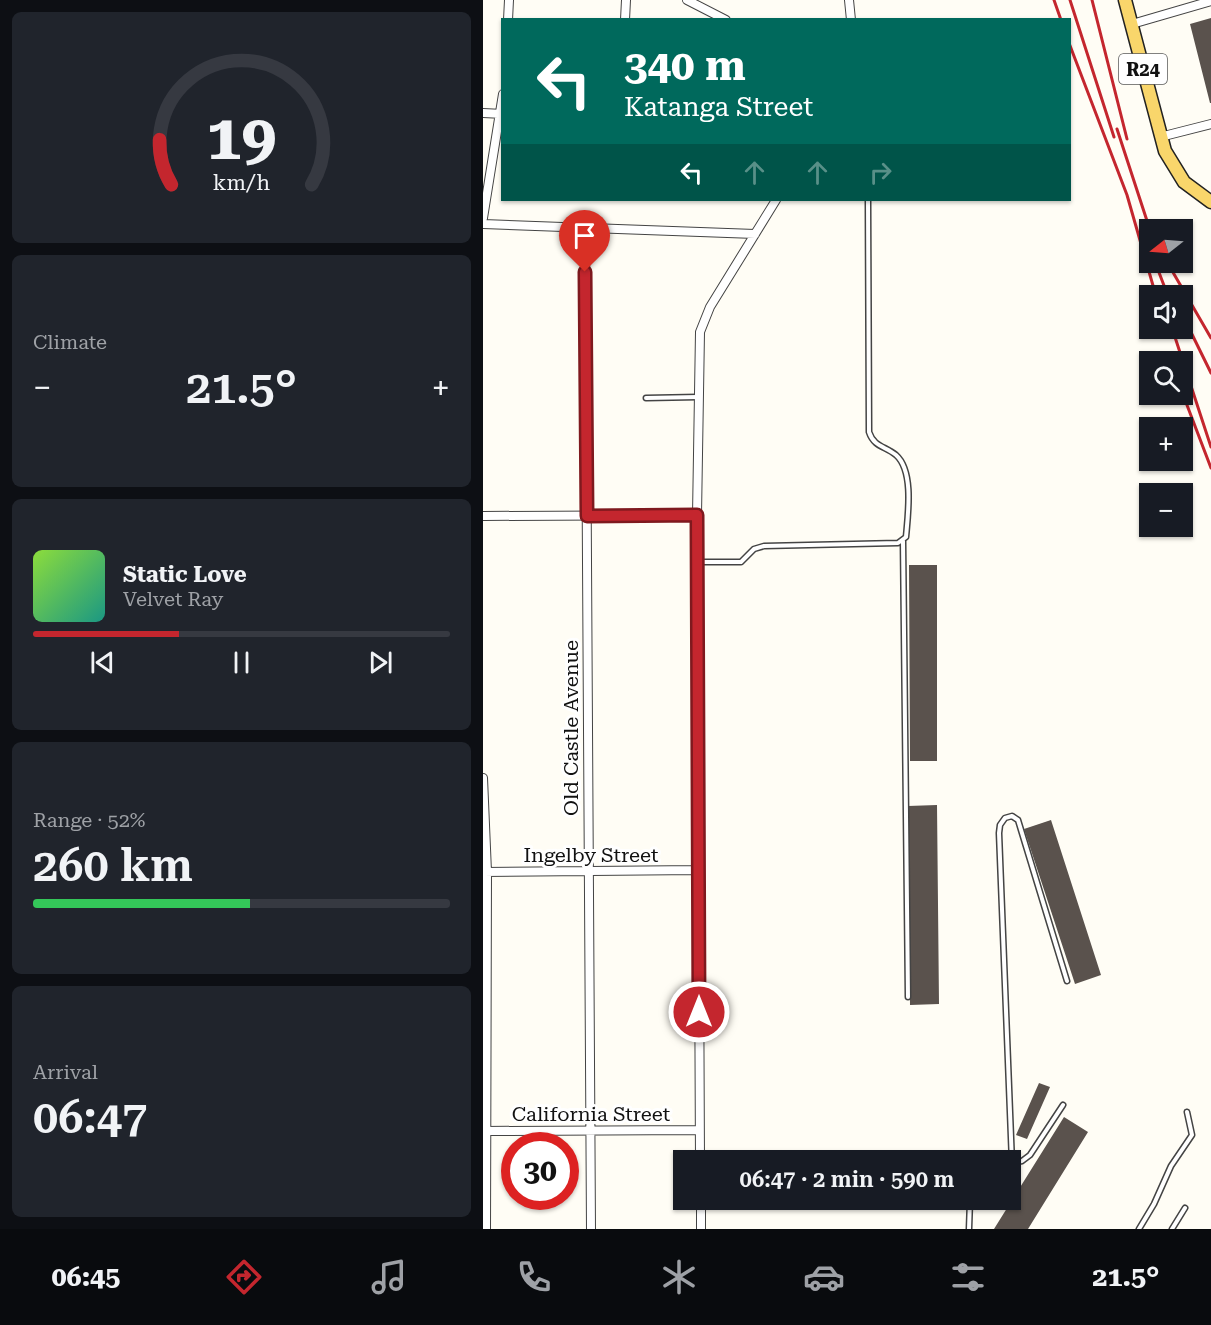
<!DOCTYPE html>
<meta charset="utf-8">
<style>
:root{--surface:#171b24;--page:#20242c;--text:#f1f3f6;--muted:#9ea1a6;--line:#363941;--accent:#c4262e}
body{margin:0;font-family:"Roboto Serif",serif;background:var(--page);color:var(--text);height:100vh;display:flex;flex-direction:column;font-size:22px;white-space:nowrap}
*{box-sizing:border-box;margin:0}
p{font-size:20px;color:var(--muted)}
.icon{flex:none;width:33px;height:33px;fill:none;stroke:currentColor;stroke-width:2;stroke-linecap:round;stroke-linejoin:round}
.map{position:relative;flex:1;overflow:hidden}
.side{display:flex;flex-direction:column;gap:12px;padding:12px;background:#0d0f14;width:483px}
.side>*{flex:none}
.guide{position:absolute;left:18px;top:18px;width:570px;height:183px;border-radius:0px;box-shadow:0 2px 4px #0004;background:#00695c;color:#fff;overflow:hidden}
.needle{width:39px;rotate:253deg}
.tools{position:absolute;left:656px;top:219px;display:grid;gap:12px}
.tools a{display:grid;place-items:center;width:54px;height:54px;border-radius:0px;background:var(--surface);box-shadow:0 2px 4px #0004;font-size:30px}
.speed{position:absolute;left:18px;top:1132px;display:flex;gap:12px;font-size:30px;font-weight:700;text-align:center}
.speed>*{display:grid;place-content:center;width:78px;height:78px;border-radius:50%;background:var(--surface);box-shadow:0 2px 4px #0004;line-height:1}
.speed .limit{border:9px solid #d22;background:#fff;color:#111}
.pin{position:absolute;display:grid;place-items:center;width:51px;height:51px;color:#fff;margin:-62px -26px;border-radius:50% 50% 50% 0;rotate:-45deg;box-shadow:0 0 6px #0007}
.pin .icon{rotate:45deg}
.me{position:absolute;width:66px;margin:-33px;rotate:0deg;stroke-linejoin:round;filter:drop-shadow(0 0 4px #0008)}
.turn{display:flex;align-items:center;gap:21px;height:126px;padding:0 24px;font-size:27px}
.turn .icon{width:78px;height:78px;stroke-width:2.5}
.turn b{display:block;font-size:42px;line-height:51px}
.lanes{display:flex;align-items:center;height:57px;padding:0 24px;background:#0003;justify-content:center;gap:30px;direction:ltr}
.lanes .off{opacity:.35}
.big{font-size:45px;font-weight:600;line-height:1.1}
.side .card{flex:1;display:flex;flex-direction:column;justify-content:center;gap:9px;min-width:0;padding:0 21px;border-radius:9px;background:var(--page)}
.side .dial{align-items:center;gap:0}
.dial svg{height:156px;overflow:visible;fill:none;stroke:var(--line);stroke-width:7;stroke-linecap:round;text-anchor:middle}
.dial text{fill:var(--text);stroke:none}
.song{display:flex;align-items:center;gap:18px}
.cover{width:72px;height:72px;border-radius:9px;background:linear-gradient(135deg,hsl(90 70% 55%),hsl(170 70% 35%))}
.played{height:6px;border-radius:3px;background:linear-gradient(90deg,var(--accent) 35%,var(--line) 35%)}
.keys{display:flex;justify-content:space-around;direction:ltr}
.heat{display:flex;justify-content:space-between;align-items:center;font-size:33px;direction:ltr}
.charge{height:9px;border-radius:4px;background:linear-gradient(90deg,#34c759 52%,var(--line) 0)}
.trip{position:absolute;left:190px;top:1150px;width:348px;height:60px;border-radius:0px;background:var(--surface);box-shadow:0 2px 4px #0004;font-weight:600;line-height:60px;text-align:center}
.menu{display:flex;height:96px;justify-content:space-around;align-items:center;background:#090b0e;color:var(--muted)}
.menu .icon{width:42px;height:42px}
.menu .current{color:var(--accent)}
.menu b{font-size:27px;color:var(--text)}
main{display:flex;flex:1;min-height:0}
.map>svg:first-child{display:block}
</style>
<main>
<section class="side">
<div class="card dial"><svg viewBox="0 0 100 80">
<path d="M14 69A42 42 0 1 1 86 69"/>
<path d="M14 69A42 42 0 0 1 8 46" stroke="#c4262e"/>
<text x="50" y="56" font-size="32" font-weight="700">19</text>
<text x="50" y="72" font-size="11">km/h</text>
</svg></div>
<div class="card"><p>Climate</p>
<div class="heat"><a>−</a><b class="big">21.5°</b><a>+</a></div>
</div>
<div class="card">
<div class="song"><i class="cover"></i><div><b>Static Love</b><p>Velvet Ray</p></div></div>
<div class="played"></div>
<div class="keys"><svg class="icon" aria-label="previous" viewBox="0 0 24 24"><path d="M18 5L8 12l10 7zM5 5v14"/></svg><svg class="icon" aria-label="pause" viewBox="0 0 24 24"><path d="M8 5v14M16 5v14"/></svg><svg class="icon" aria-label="next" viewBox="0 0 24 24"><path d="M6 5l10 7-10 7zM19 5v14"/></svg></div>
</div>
<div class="card"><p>Range · 52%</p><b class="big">260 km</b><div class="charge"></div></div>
<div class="card"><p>Arrival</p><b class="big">06:47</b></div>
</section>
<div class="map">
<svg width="728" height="1229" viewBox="0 0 728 1229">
<rect width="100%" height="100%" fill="#fffdf5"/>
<path fill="#5a524d" d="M728 18V103H727L707 24Z
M426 565H454V761H427Z
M454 805 456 1004 427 1005 425 806Z
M568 820 618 975 592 984 541 829Z
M556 1083 567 1087 544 1139 533 1135Z
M581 1117 605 1132 545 1229H511Z"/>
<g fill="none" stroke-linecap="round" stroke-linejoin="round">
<g stroke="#444" stroke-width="7">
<path id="service" d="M163 398 215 397
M420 541 425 997
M215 562H258L271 549 281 546 415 543 423 537C425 514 431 471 413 455 402 446 391 447 386 432L385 200
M489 1158 516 1161
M271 1161 468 1156 489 1158V1161
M529 1163 516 833 517 825 522 818 529 816 535 820 584 981
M529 1163 539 1161 547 1155 580 1105
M486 1229 487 1200
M656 1229 671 1204 688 1166 709 1135 704 1112
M689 1229 702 1208"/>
</g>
<g stroke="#444" stroke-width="10">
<path id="minor" d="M204 0 243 20
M366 0 368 20
M25 20 26 0
M142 20 143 0
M649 24 728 1
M0 113 20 114
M677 137 728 124
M0 218 20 94
M0 224 272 234
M102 228 108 1229
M0 516 214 515
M0 778 4 872 3 1229
M0 872 216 870
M0 1131 216 1130
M217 1161 214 515 217 332 227 307 293 200
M218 1200V1229"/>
</g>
<g stroke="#222" stroke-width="15">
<path id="primary" d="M642 0 682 151 701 182 728 202"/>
</g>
<use href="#service" stroke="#fff" stroke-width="4"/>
<use href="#minor" stroke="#fff" stroke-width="8"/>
<use href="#primary" stroke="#f9d66b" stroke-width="12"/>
<path stroke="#c4262e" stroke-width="3" d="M571 0 578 20
M587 0 631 137
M609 0 644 139
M586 43 644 195 673 296
M634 129 667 230
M672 262 685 296
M684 262 728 338
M699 314 728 373
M689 328 728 447
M699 392 728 468"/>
</g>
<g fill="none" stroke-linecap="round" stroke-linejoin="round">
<g stroke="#7f191e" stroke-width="15">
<path id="route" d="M102 272 104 516 214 515 216 1012"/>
</g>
<use href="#route" stroke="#c4262e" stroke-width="10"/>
</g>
<g text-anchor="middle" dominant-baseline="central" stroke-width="6" stroke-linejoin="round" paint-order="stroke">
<rect fill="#fff" stroke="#585858" stroke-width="1.5" x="636" y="54" width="48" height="30" rx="4.5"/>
<g font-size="18" font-weight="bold" fill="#111">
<text x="660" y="69">R24</text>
</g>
<g font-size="20" fill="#111" stroke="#fff">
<text transform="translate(88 728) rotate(-90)">Old Castle Avenue</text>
<text x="108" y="855">Ingelby Street</text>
<text x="108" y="1114">California Street</text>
</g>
</g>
</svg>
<div class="tools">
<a><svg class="needle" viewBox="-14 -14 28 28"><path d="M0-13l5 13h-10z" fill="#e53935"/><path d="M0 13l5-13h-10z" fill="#9ea1a6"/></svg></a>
<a><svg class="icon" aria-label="sound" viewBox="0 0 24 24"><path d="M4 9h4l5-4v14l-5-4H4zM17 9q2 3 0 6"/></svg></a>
<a><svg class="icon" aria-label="search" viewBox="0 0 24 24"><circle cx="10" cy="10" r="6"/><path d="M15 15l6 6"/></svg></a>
<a>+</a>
<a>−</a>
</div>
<div class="speed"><div class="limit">30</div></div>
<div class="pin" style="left:102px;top:272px;background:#d93025"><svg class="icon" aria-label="arrive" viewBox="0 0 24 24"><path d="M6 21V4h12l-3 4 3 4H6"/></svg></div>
<svg class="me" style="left:216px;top:1012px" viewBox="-20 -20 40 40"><circle r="17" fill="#c4262e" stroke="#fff" stroke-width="3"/><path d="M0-11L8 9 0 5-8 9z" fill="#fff"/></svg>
<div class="trip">06:47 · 2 min · 590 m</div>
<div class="guide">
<div class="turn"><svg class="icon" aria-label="left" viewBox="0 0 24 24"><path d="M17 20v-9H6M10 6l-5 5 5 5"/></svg><div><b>340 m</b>Katanga Street</div></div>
<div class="lanes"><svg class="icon" aria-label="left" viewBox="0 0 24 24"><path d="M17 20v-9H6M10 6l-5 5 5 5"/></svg><svg class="icon off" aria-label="ahead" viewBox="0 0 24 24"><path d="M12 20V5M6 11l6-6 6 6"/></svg><svg class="icon off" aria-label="ahead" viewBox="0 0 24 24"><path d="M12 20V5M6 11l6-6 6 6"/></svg><svg class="icon off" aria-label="right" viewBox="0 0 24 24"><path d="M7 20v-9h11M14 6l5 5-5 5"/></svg></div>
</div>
</div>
</main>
<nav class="menu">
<b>06:45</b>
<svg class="icon current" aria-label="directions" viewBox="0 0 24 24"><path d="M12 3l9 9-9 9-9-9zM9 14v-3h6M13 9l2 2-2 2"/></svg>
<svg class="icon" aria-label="music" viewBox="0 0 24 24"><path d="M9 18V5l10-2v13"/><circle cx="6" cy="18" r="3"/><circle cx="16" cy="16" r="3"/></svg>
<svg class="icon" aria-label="phone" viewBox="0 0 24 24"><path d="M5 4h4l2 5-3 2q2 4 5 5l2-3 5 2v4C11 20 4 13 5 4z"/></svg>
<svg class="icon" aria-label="climate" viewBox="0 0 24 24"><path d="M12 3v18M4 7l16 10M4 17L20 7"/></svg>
<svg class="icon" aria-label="car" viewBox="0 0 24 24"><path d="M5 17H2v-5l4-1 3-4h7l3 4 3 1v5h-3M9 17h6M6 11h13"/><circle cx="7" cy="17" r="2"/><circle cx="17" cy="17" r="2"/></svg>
<svg class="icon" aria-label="filters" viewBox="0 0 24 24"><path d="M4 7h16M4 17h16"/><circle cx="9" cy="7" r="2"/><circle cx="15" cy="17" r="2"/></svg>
<b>21.5°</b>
</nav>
